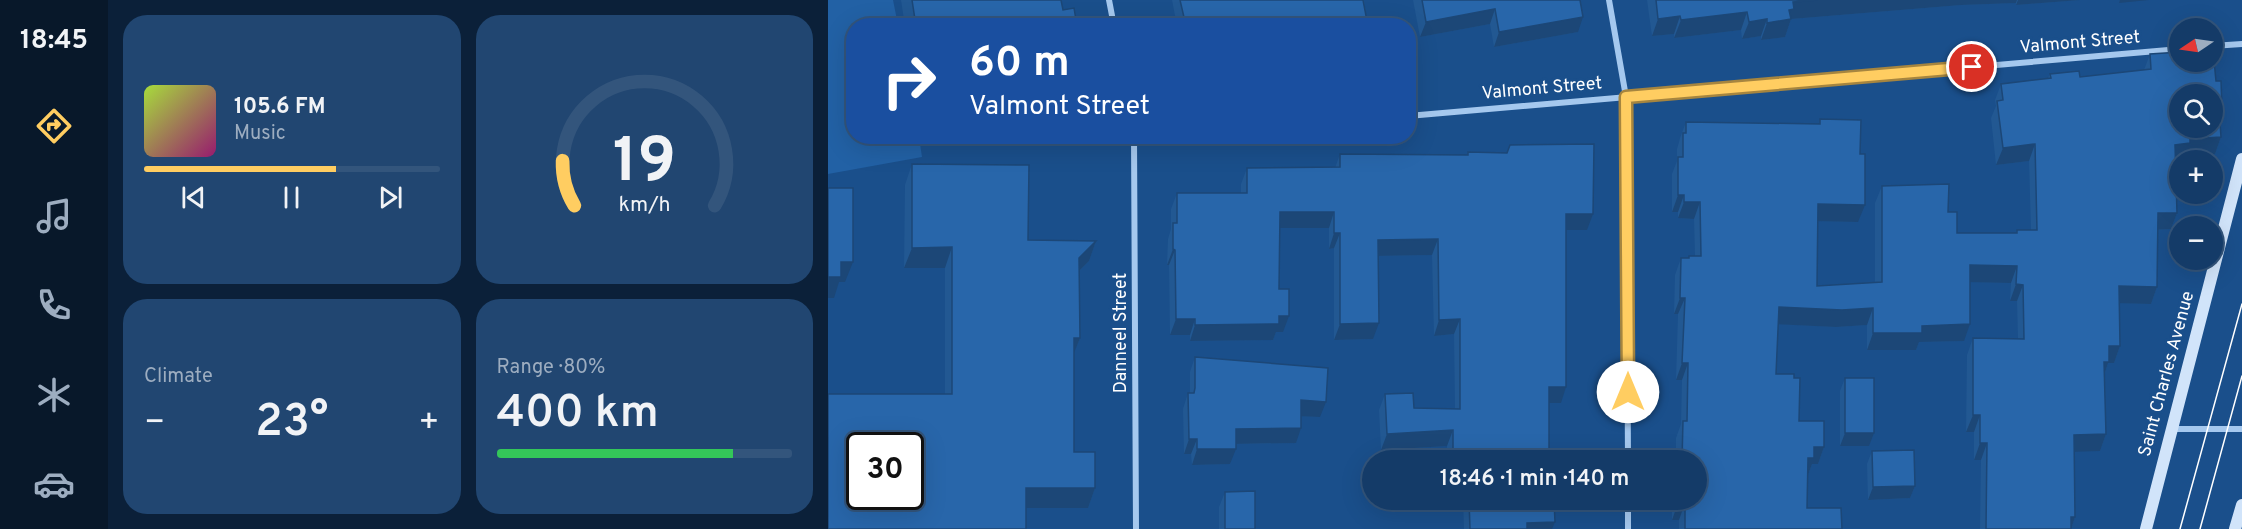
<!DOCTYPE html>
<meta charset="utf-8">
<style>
:root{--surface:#143b68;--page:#214671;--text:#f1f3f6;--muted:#9dadc0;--line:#33557c;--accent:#ffcd61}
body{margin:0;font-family:Overpass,sans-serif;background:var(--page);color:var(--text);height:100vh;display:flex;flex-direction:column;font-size:22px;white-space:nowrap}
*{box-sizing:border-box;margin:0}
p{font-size:20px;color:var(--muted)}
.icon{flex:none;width:33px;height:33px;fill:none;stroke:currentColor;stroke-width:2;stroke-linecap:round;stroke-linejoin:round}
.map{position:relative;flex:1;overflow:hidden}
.sheet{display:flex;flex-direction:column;gap:15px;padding:15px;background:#0b2039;width:720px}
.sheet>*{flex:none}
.top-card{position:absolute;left:18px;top:18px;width:570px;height:126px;border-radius:24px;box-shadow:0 6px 24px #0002,0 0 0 2px var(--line);background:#1a4fa0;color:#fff;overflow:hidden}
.needle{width:39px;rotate:257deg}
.fabs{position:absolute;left:1341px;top:18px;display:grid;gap:12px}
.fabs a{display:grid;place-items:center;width:54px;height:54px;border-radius:50%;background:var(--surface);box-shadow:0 6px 24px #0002,0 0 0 2px var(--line);font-size:30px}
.speed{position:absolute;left:18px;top:432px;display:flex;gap:12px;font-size:30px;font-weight:700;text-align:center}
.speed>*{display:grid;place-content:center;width:78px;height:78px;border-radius:50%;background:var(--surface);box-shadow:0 6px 24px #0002,0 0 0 2px var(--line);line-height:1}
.speed .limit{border:3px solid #111;border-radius:9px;background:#fff;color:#111}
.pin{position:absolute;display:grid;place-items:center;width:51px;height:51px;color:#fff;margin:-26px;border:3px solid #fff;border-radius:50%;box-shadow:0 2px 6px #0007}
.me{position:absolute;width:66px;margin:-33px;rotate:0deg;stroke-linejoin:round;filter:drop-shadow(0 0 4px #0008)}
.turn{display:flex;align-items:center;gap:21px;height:126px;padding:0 24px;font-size:27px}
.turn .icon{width:78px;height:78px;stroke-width:2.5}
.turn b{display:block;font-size:42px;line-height:51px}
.big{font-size:45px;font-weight:600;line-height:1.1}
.sheet .widget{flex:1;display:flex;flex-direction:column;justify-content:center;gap:9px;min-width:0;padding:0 21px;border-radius:24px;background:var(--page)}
.sheet .dial{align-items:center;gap:0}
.dial svg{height:156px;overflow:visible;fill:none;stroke:var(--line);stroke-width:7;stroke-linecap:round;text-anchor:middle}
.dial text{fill:var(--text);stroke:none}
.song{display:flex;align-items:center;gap:18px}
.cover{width:72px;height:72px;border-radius:9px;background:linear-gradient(135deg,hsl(80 70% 55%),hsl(320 70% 35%))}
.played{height:6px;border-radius:3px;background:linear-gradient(90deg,var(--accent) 65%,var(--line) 65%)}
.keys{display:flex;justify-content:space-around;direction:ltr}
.heat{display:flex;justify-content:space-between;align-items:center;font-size:33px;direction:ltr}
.charge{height:9px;border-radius:4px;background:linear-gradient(90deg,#34c759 80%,var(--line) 0)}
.sheet .tiles{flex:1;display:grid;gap:15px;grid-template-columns:repeat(2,1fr)}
.trip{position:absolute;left:534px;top:450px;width:345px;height:60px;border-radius:30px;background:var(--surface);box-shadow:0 6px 24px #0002,0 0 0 2px var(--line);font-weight:600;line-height:60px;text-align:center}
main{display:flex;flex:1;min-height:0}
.menu{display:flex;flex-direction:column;width:108px;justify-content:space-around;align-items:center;background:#08182a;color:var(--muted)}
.menu .icon{width:42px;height:42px}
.menu .on{color:var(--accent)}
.menu b{font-size:27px;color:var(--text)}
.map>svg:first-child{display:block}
</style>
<main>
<nav class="menu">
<b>18:45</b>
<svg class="icon on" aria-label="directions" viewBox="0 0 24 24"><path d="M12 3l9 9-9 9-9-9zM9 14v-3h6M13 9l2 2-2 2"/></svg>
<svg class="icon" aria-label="music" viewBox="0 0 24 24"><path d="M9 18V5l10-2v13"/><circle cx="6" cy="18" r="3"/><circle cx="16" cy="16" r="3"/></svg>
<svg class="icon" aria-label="phone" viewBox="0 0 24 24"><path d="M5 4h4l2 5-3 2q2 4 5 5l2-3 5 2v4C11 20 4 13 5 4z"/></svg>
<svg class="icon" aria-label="climate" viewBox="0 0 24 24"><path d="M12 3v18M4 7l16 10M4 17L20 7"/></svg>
<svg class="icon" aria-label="car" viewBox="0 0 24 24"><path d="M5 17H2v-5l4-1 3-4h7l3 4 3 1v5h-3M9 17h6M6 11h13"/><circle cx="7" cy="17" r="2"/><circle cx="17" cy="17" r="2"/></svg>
</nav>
<section class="sheet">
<div class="tiles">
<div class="widget">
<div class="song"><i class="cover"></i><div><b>105.6 FM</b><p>Music</p></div></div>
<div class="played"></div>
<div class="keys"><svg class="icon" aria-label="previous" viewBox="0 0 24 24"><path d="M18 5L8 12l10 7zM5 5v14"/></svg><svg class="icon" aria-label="pause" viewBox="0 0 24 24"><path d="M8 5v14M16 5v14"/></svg><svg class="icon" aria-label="next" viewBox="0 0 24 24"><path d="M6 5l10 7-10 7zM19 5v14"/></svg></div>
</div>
<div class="widget dial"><svg viewBox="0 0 100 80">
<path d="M14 69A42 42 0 1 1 86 69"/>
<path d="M14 69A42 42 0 0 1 8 46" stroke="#ffcd61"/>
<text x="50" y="56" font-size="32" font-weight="700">19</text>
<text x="50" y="72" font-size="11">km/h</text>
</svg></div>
<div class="widget"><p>Climate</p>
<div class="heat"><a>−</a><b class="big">23°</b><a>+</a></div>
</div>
<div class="widget"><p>Range · 80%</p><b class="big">400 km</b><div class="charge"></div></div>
</div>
</section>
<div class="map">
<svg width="1414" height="529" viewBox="0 0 1414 529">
<rect width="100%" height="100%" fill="#1a4f8b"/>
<path fill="#2261a5" d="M0 0H65L70 25 26 26V136L91 137 94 157 0 174Z"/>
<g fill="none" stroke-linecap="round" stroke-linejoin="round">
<path stroke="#a5c8ee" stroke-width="6" d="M281 0 286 26
M781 0 798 97 800 460
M1384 46 1414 44
M580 116 1352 49
M306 136 308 529
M307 140 346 136
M1344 429H1414
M800 500V529"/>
<path stroke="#d1e4fa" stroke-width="12" d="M1318 529 1414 159
M1407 529 1414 505"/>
<path stroke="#fff" stroke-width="1.5" d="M1352 529 1414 304
M1372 529 1414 376"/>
</g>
<path fill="#225892" d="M73 0H233L235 10 249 26H77Z
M344 0H537H536L540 26H349Z
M585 0H752L750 32 666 47 662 24 592 37Z
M819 0H1252L1188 5V3L1133 5 963 19 957 37 933 40V36L914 39 913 30 846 38V34L824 36Z
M1322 54 1388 81 1394 109 1391 117 1393 137 1387 154 1358 156 1356 160 1348 161 1349 213 1343 229 1330 230 1329 287 1323 304 1291 303 1292 346 1286 363H1280L1277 373 1278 434 1272 451H1246L1247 517 1243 529H1152L1153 460H1146V432H1138L1139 355 1145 338 1190 339 1189 301H1182L1183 283 1142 282 1136 341 1091 342 1088 350H1039V325L1008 327 950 324 948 374 966 378 971 421 996 447 990 464H984L980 475 979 508 1014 529H851V520H844V500H868V460H848V438L853 424 854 380H848L850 314H846L847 275 853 258H860L867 256 866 219 850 218V212H844V174L849 161V149L851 142 852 138 858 122 991 124 992 119 1030 222 990 221 989 286 1047 282V203L1054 186 1120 212 1129 233H1188L1189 230H1203L1201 161 1168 165 1163 118 1168 106 1167 100 1173 84 1220 78 1222 74 1252 77 1316 70Z
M640 152 759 230H738L733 403H721V457L726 460H619V446L553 450 551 410 557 394 586 408 627 409 626 334 606 336 604 255 550 256 545 339 506 340V248L501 249V228H451V289L455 332H448L445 340 362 341V335H342L341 265H339L340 239 343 229V209L349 193H413V184L419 168H507L512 154 639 155Z
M84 164 200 240 268 241 261 261 251 271 252 338 246 352V452L267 488 260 508H198L117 394V268H76L77 185Z
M367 357 492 417 473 416 468 443 408 444 402 464 364 465 363 454H356L355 409 360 393H362V372Z
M1017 378 1041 446H1012V391Z
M1044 451 1087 486 1082 498 1040 500 1039 464Z
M397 492 427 529H391V507Z
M635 500H726L724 529H636Z"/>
<path fill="#1c4777" d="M989 0H1189L1188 3 1133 5 963 19 957 37 933 40 939 23 965 2Z
M1190 0H1252L1188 5Z
M1292 0H1321L1291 3Z
M667 9 662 24 592 37 598 22Z
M919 12 913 30 846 38 853 20Z
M852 16 846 34 824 36 830 19Z
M755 17 750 32 666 47 671 32Z
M939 19 933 36 914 39 921 22Z
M1393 137 1387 154 1358 156 1356 160 1341 161 1347 145 1362 139Z
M1207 144 1201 161 1168 165 1175 148Z
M850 195H856L850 212H844Z
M856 202H872L866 219 850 218Z
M990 204 1037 205 1030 222 984 221Z
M452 212H506L501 228H446Z
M1330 213H1349L1343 229 1324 230Z
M738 214H765L759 230H733Z
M506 233H512L506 248 501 249Z
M610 239 604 255 545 256 550 240Z
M268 241 261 261 243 279 251 258Z
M124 247 117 268H76L84 248Z
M345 249 347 250 341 265H339Z
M13 262H25L17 282H11L6 298H0V277Z
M1142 265 1189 266 1183 283 1136 282Z
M1188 284 1195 285 1189 301H1182Z
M1291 286 1329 287 1323 304 1285 303Z
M852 298H857L850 314H846Z
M951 307 1045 308 1039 325 1008 327 945 324Z
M451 316H461L455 332H448L445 340 362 341 367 325Z
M348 319H367L362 335H342Z
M632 319 626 334 606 336 611 320Z
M551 323 545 339 506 340 512 324Z
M1142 324 1136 341 1091 342 1088 350H1039L1045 333 1094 326Z
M246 338H252L244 358Z
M1281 346H1292L1286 363H1280L1275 379H1270Z
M854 363H860L854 380H848Z
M721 387H738L733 403H715Z
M473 400 498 402 492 417 468 416Z
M1145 415H1152L1146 432H1138Z
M473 428 468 443 403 444 408 429Z
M625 430 619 446 553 450 559 434Z
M1017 433H1046L1041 446H1012Z
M1278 434 1272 451 1239 452 1246 435Z
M361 439H369L363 454H356Z
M1152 443H1159L1153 460H1146Z
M986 447H996L990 464H984L980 475V458Z
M369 449H408L402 464 364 465Z
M1087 486 1082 498 1040 500 1045 487Z
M198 488H267L260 508H191Z
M850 503H857L851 520H844Z
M1243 517H1247L1243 529Z
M727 522 724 529H697L699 523Z"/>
<path fill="#2866aa" stroke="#1c4777" stroke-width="1.5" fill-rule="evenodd" d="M84 0H233L235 10 246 8 249 26H88Z
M352 0H535L540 26H358Z
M594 0H752L755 17 671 32 667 9 598 22Z
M828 0H989L965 2 966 9 961 10 963 19 939 23V19L921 22 919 12 853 20 852 16 830 19Z
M1384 50H1385L1388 81H1393L1394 109H1391L1393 137 1362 139V143L1347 145 1349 213H1330L1329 287 1291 286 1292 346H1281V362H1276L1278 434 1246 435 1247 517H1243V529H1158L1159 443H1152V415H1145V338L1196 339 1195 285 1188 284 1189 266 1142 265V324L1094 326V333H1045V308L1014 310 951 307 948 374H966V378H972L971 421H996V447H986V458H980L979 508H1013L1014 529H857V503H850V500H868V460H854L855 421H859L860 363H854L857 298H852L853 258H861V256H873L872 202H856V195H850V157H855V133H858V122L992 124V119L1033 120 1032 154H1037V205L990 204 989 286 1054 282V186L1121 184 1120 212H1129V233H1189V230H1209L1207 144 1175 148 1169 101 1175 100 1173 84 1223 78 1222 74 1251 71 1252 77 1323 69 1322 54 1352 52V62H1384ZM1352 94H1384V128H1352Z
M766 144 765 214H738V387H721V457L725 458 726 460H625V430L559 434 557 394 585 393 586 408 632 409V319L611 320 610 239 550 240 551 323 512 324V233H506V212H452L451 289H461V316H451V324L367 325V319H348L347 250 345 249V223H349V193H419V168L512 167V154L640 155V152L679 153 682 145Z
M84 164 201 165 200 240 268 241 251 258 252 338H246V452H267V488H198V529H0V394H124V247L84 248ZM32 446H82V496H32Z
M0 188H25V262H13V277H0Z
M367 357 500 368 498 402 473 400V428L408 429V449H369V439H361L360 393H366L367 388Z
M1017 378H1046V433H1017Z
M1086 450 1087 486 1045 487 1044 451Z
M427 491V529H397V492Z
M641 500H726L727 522 699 523V529H642Z"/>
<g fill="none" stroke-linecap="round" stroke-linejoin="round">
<g stroke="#a6853f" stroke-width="15">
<path id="route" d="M800 392 798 97 1144 67"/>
</g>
<use href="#route" stroke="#ffcd61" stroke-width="10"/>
</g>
<g text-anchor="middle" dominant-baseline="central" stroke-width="6" stroke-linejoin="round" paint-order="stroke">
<g font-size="18" fill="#fff" stroke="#1a4f8b">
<text transform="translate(1252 43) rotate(-5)">Valmont Street</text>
<text transform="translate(714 89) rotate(-5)">Valmont Street</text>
<text transform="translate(293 333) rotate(-90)">Danneel Street</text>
<text transform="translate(1339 374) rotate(-75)">Saint Charles Avenue</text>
</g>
</g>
</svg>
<div class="fabs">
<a><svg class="needle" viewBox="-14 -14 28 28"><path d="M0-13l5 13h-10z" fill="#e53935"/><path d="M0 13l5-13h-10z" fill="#9dadc0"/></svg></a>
<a><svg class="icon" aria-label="search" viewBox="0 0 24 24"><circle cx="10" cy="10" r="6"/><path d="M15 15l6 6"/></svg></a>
<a>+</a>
<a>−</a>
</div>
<div class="speed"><div class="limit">30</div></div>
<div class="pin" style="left:1144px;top:67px;background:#d93025"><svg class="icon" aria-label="arrive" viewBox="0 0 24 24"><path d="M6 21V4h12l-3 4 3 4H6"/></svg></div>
<svg class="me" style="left:800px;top:392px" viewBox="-20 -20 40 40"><circle r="19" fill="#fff"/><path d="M0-13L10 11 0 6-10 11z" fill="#ffcd61"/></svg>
<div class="trip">18:46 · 1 min · 140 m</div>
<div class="top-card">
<div class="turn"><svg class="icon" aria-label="right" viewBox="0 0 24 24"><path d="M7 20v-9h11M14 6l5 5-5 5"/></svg><div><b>60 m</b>Valmont Street</div></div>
</div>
</div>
</main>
